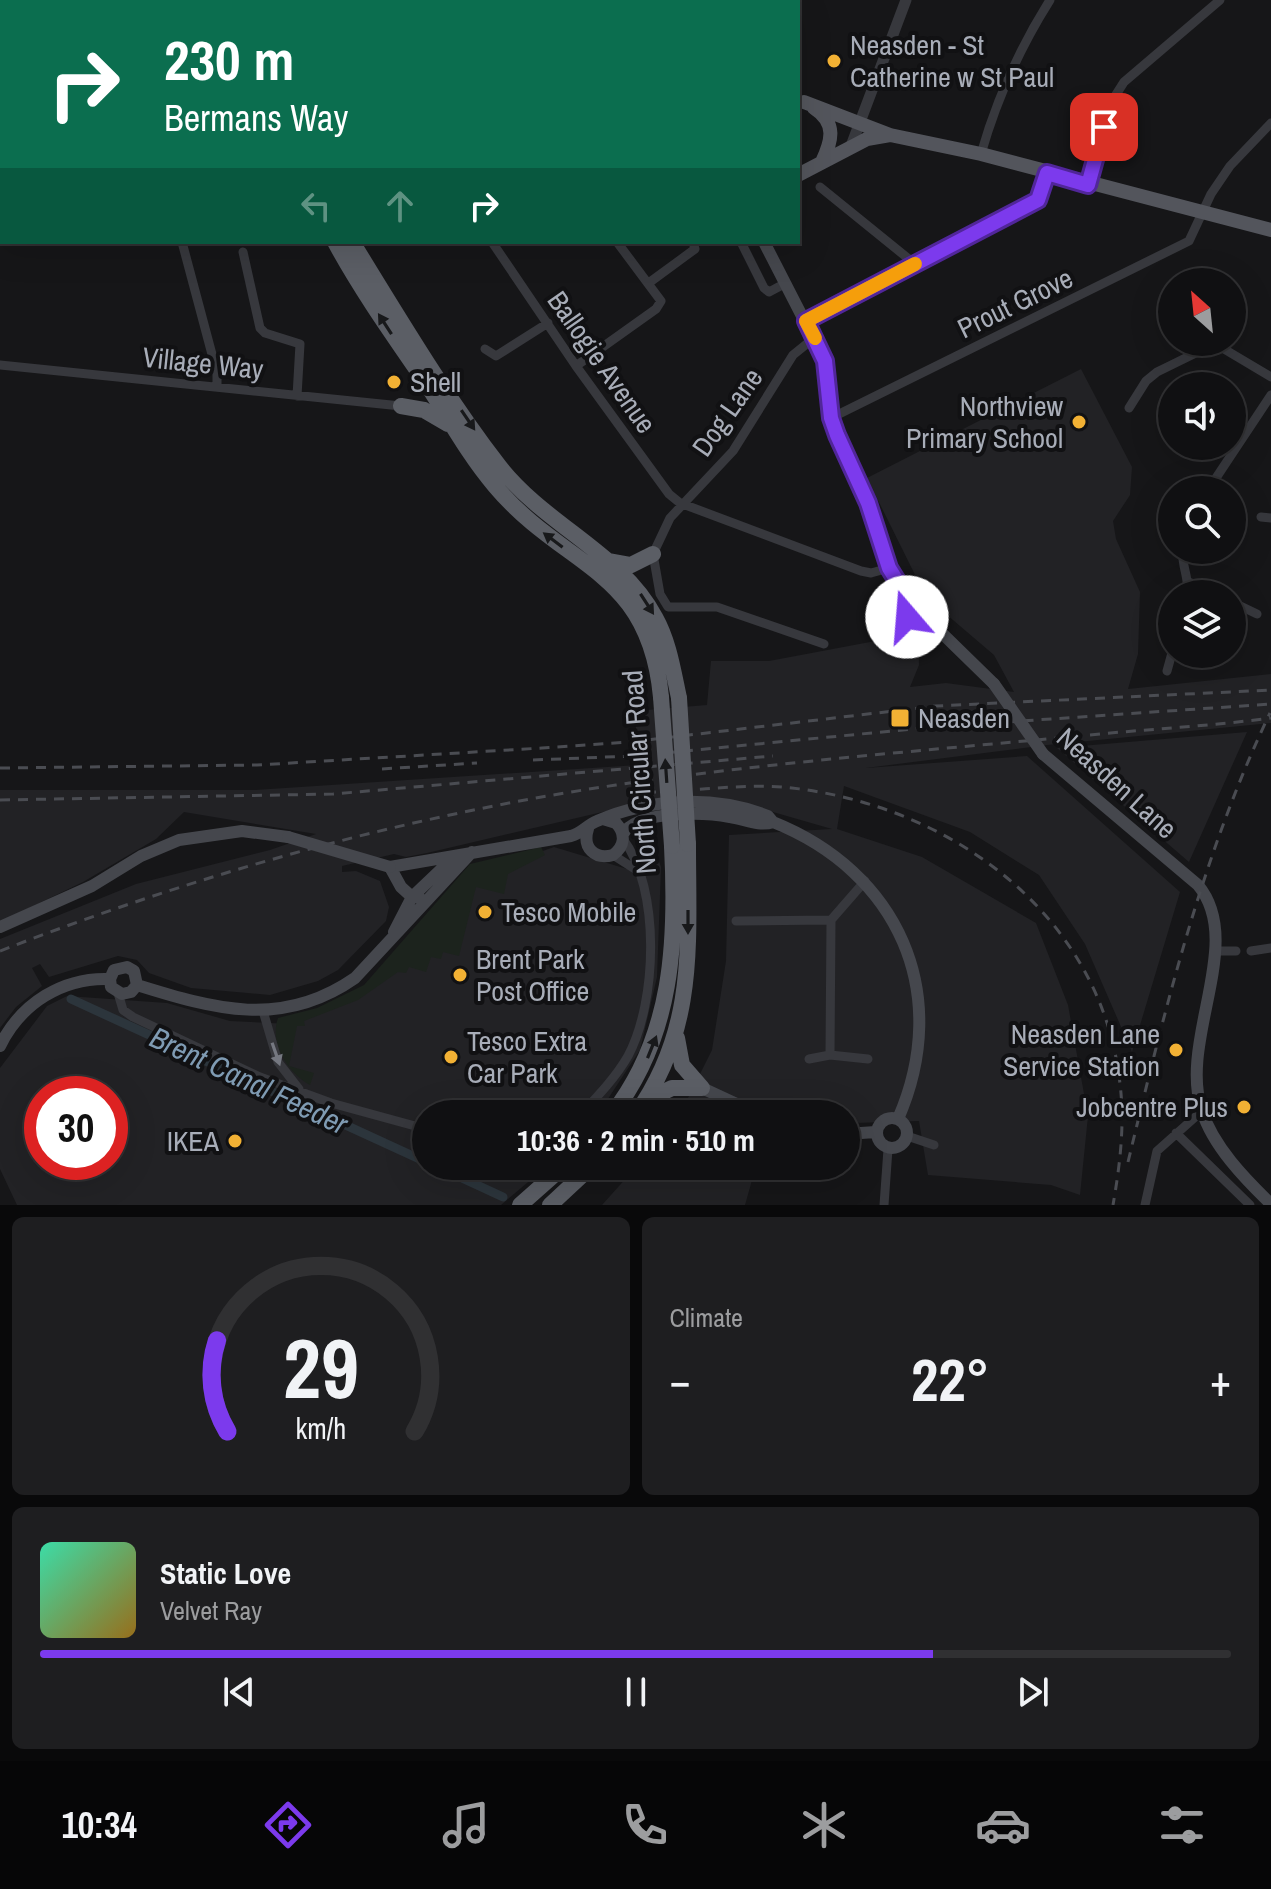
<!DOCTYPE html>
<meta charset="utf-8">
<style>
:root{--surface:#101012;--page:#1e1e20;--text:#f1f3f6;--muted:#9c9d9f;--line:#303032;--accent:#7c3aed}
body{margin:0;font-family:"Archivo Narrow",sans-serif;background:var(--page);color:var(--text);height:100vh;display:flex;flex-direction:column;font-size:30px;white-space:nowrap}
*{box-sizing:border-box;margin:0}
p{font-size:26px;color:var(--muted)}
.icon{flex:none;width:44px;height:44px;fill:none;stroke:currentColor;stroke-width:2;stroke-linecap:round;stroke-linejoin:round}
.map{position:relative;height:1205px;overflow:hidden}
.drawer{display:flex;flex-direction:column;gap:12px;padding:12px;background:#09090a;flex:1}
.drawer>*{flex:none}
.guide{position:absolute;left:0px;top:0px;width:800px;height:244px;box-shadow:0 8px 32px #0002,0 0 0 2px var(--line);background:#0b6e4f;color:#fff;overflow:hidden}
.needle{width:52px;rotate:333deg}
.controls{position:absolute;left:1158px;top:268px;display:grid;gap:16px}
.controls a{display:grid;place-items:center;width:88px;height:88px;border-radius:50%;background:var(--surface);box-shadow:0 8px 32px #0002,0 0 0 2px var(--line);font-size:40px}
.speed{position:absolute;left:24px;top:1076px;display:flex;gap:16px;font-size:40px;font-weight:700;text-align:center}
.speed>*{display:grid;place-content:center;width:104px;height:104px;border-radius:50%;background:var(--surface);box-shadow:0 8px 32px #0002,0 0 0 2px var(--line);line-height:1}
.speed .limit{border:12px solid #d22;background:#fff;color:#111}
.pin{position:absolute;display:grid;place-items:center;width:68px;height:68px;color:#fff;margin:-34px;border-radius:16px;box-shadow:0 4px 12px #0006}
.me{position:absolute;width:88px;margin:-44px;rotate:342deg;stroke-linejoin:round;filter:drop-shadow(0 0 6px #0008)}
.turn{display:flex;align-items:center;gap:28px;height:168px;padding:0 32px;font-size:36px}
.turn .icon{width:104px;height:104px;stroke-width:2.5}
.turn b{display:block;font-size:56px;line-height:68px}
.lanes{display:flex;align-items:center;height:76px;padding:0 32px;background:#0003;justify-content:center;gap:40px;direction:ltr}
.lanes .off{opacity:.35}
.big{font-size:60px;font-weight:700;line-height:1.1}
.drawer .tile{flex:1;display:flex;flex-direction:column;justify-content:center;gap:12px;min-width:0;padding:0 28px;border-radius:12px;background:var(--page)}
.drawer .dial{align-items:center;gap:0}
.dial svg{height:208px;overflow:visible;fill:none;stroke:var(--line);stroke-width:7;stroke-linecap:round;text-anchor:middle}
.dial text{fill:var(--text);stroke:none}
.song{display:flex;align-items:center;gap:24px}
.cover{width:96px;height:96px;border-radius:12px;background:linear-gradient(135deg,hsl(160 70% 55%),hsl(40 70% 35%))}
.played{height:8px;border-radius:4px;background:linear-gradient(90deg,var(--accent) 75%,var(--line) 75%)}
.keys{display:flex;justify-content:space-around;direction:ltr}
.heat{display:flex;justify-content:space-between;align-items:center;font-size:44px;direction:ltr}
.drawer .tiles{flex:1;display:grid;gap:12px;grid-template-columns:1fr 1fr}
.tile:last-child{grid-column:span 2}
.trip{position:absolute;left:412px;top:1100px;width:448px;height:80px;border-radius:40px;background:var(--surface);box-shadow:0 8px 32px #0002,0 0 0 2px var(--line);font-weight:700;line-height:80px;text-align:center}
.tabs{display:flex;height:128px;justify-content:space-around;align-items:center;background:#060607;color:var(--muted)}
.tabs .icon{width:56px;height:56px}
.tabs .current{color:var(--accent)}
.tabs b{font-size:36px;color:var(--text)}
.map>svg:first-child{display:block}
</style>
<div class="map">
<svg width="1271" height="1205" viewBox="0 0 1271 1205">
<rect width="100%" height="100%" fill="#161618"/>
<path fill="#222225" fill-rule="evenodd" d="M1081 369 1132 467 1130 495 1113 521 1116 539 1140 592 1138 654 1128 689 1271 674V723L1047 745 866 768 1027 756 1180 892 1132 1052 1085 944 1039 875 970 832 844 786 837 829 922 857 1036 923 1068 1005 1088 1116 1080 1195 1051 1185 928 1175 919 1121 853 1123 846 1122V1114H801L766 1108V1114H680L712 1050 726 961 729 835 832 829 766 810 641 803 427 853 406 857 394 854 342 866V872L356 871 380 881 389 907 386 921 338 970 318 981 270 995 191 988 149 973 137 960 118 956 49 977 40 964 32 968 42 986 16 1007 0 1028V939L136 884 270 850 316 834 184 812 156 839 83 882 0 922V790H255L638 765 635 711 707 705 711 661H769L918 633 919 665 910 687 946 683 1014 692 994 655 926 597 867 478Z
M1247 732 1189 862 1057 748Z
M554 847 627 869 654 848 661 867 657 977 640 1050 598 1114H426V1166H547L501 1205H17L0 1169V1068L47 1006 67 996 167 1003 230 1021 290 1024 396 972 450 900 512 862ZM42 1094H110V1162H42Z
M637 1166H756L745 1205H602Z"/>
<path fill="#1c231d" d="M541 847 545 855 508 874 504 894 476 887 459 956 443 952 441 959 431 957 426 972 409 967 406 973 398 972 358 1000 304 1021 305 1026H297L289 1066 314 1073 310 1085C288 1073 269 1043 278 1018L317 1008 364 985 470 864Z"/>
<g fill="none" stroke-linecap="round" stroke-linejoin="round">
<path stroke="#2c353c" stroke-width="9" d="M71 999 426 1162
M436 1166 503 1197"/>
<path stroke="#37383d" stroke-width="9" d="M158 0 159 2
M406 0V2
M526 0V2
M746 0 748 2
M0 112H2
M981 154C997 98 1019 49 1050 0
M1088 185 1110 104 1124 82 1220 0
M820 187 915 264
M0 233H2
M182 242 217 373V386
M492 242 576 366 669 494 680 503 861 571 871 573 889 568
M741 242 764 288 769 292 786 283
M243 252 260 328 265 333 300 344 297 396
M650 282 695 249 693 242
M806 321 1038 200 1047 173
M814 338 793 355 733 451 670 518 653 554 660 594 668 607H717L824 644
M485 349 496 356 548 323
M0 365 401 406
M576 366 656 309 661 301 617 242
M1129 408 1146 381 1157 372 1208 347 1219 346 1271 377
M831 418 1189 241 1211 194 1230 166 1271 123
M1208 490 1271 395
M1261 517 1271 518
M1183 550C1181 566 1190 578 1187 594
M1189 582 1215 594
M910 602 906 614 914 634
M1232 602 1257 614
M1167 671 1172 653
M613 855 638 871
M865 881 831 920 830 1055 868 1059
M736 921 831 920
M1215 951H1236
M1251 951 1271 948
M118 993 123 1010 133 1017 260 1077 331 1103 426 1129
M263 1011 278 1062 299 1089
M809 1059 830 1055
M581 1114C598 1096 616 1077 628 1056 657 1002 661 889 623 839
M1176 1133 1250 1205
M907 1136 934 1145
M884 1205 888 1149
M1145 1205 1157 1151 1202 1111"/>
<path stroke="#37383d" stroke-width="11" d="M326 0 328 2
M645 0 648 2
M337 2 351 0
M777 2 778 0
M851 146 906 0"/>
<path stroke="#45474d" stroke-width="12" d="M764 242 825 361 833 424 868 503 889 568 910 602 994 684
M1043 754 1198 885C1246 943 1178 1040 1202 1111 1213 1146 1245 1179 1271 1204
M588 829C582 848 595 860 613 855 625 846 626 834 616 823L603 819
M623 834C637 810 704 812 730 817 744 819 759 827 773 822
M390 867 571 836C582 833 587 825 597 821 650 798 715 795 768 816L773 822C898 872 953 993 898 1119
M390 867 401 887 412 897H419
M0 927 92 886 141 856 179 840 242 831 288 837
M394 932 412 897 453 858
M110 979 114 970 127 967 134 971 137 985
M110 979 111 987 122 994 131 992 137 985
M137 985C214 1009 282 1029 355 978L472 852
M0 1046C21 1003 63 977 110 979
M702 1088 758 1114
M877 1133a15 15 0 1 1 30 0a15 15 0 1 1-30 0Z
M846 1134 876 1132"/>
<path stroke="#53555c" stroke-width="14" d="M0 52 2 54
M804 102 890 135 981 154 1271 230
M814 108C837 123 832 141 822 162
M798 175 867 139 890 135"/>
<path stroke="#5b5e65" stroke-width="16" d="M240 0 243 2
M265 0 266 2
M285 0 286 2
M0 79 2 80
M335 242C361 290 393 335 424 380 447 415 467 453 495 486 566 570 649 568 661 697
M352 242C399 318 445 396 499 466 546 526 621 553 655 617 669 642 673 670 679 698
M401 406 424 410 448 424
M609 561 631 565 653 554
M677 1038 682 1065 702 1088
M647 1100 672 1088H702
M612 1114C673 1036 677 941 672 846
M636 1114C697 1028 688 944 688 844
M520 1205 564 1166
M550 1205 592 1166"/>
<path stroke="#4a4c52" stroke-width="3" stroke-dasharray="10 8" stroke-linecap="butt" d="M665 753 933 727 1271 704
M533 760 633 756
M0 768 257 765 542 748 630 742 936 706 1271 690
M382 769 477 763
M628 792C682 794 738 782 792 788 952 806 1102 916 1120 1084 1125 1124 1120 1165 1113 1205
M0 800 333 794 773 756
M0 951C199 874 404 816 616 785 772 762 932 750 1089 735 1150 729 1211 726 1271 718
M1128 1162C1165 1009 1202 855 1270 713"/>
<path stroke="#45474d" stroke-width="12" d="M994 684 1043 754
M288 837 390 867"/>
<path stroke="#5b5e65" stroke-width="16" d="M661 697 672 846
M679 698 688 844"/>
</g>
<defs><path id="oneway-solid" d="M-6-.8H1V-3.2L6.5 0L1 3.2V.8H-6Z" transform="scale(2)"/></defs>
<g fill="#18191b">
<use href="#oneway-solid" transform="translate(385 324) rotate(-123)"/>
<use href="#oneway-solid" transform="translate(468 420) rotate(56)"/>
<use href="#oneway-solid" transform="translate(553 540) rotate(-143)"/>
<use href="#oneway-solid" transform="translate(647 604) rotate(57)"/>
<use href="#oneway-solid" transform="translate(666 771) rotate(-94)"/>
<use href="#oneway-solid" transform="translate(688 922) rotate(90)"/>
<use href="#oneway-solid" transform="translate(652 1047) rotate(-68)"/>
</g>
<use fill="#757881" href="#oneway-solid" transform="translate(276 1054) rotate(71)"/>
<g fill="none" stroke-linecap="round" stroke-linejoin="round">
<g stroke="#51269a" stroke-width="20">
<path id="route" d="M907 617 910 602 889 568 868 503 837 435 831 418 825 361 806 321 1038 200 1047 173 1088 185 1104 127"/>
</g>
<use href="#route" stroke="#7c3aed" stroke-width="14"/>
<path stroke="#f59e0b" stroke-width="14" d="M815 338 806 321 915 264"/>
</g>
<g fill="#f2b134" stroke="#111113" stroke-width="3">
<circle cx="834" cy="61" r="8"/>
<circle cx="394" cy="382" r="8"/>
<circle cx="1079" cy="422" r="8"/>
<rect x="890" y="708" width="20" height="20" rx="4"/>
<circle cx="485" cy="912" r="8"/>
<circle cx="460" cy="975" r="8"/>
<circle cx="1176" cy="1050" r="8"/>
<circle cx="451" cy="1057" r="8"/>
<circle cx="1244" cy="1107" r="8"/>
<circle cx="235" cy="1141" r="8"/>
</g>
<g text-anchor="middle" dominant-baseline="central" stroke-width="8" stroke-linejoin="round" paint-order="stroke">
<g font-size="28" fill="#a8adb8" stroke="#111113" text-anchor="start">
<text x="850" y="45">Neasden - St<tspan x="850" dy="32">Catherine w St Paul</tspan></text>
<text x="410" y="382">Shell</text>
<text x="1063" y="406" text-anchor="end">Northview<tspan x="1063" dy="32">Primary School</tspan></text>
<text x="918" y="718">Neasden</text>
<text x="501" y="912">Tesco Mobile</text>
<text x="476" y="959">Brent Park<tspan x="476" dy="32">Post Office</tspan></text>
<text x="1160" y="1034" text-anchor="end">Neasden Lane<tspan x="1160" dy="32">Service Station</tspan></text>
<text x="467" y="1041">Tesco Extra<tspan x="467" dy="32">Car Park</tspan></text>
<text x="1228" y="1107" text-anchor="end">Jobcentre Plus</text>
<text x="219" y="1141" text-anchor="end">IKEA</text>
</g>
<g font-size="28" fill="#a8adb8" stroke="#111113">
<text transform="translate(1015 303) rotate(-26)">Prout Grove</text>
<text transform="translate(602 362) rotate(55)">Ballogie Avenue</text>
<text transform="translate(203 363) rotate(6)">Village Way</text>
<text transform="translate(727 412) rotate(-55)">Dog Lane</text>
<text transform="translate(639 772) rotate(-94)">North Circular Road</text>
<text transform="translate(1117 783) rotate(42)">Neasden Lane</text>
</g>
<g font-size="30" font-style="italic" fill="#7f9bb3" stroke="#111113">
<text transform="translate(249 1080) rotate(25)">Brent Canal Feeder</text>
</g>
</g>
</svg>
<div class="controls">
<a><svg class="needle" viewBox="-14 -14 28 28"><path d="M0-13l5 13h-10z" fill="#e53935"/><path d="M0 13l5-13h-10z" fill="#9c9d9f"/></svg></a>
<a><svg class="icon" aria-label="sound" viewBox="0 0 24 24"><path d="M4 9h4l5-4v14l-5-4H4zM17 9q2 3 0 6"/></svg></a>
<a><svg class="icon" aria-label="search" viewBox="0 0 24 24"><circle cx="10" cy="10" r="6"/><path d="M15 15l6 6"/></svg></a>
<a><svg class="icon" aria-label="layers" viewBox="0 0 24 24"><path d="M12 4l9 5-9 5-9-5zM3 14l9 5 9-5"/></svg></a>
</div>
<div class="speed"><div class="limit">30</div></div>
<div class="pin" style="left:1104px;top:127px;background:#d93025"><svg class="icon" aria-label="arrive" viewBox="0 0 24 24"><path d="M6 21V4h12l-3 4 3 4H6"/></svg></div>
<svg class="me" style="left:907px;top:617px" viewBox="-20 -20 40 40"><circle r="19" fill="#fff"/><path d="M0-13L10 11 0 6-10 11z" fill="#7c3aed"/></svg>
<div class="trip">10:36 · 2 min · 510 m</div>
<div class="guide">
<div class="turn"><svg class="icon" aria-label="right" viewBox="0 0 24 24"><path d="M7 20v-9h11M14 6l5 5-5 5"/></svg><div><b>230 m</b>Bermans Way</div></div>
<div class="lanes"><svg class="icon off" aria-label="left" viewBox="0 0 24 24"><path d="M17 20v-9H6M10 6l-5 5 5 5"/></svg><svg class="icon off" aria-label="ahead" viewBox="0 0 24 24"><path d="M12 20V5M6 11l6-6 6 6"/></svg><svg class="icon" aria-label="right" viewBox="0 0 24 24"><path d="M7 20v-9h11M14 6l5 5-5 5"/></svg></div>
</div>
</div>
<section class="drawer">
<div class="tiles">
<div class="tile dial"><svg viewBox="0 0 100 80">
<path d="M14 69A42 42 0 1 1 86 69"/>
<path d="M14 69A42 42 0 0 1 10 34" stroke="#7c3aed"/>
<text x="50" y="56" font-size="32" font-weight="700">29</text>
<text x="50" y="72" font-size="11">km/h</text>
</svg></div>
<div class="tile"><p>Climate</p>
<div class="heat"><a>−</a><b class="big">22°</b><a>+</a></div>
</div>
<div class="tile">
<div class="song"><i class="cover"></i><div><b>Static Love</b><p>Velvet Ray</p></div></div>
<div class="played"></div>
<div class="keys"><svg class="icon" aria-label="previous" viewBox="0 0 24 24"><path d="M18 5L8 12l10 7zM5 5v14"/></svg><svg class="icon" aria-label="pause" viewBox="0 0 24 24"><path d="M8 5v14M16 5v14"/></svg><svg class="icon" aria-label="next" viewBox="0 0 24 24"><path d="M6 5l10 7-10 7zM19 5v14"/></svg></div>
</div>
</div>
</section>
<nav class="tabs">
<b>10:34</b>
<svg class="icon current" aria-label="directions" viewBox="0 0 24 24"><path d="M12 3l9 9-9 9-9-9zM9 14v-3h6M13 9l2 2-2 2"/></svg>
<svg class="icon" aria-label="music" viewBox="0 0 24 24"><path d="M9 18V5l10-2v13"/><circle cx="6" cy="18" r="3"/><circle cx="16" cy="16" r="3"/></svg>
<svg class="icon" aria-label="phone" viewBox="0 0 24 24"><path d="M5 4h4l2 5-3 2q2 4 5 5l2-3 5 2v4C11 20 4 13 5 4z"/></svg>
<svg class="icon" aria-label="climate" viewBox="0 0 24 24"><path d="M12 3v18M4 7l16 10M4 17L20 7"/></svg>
<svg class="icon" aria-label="car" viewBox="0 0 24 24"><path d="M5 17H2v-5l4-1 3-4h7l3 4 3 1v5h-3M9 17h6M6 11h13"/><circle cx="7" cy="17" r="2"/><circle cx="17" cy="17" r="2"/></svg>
<svg class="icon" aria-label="filters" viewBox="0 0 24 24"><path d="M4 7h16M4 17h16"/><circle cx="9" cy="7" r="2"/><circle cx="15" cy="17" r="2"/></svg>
</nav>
